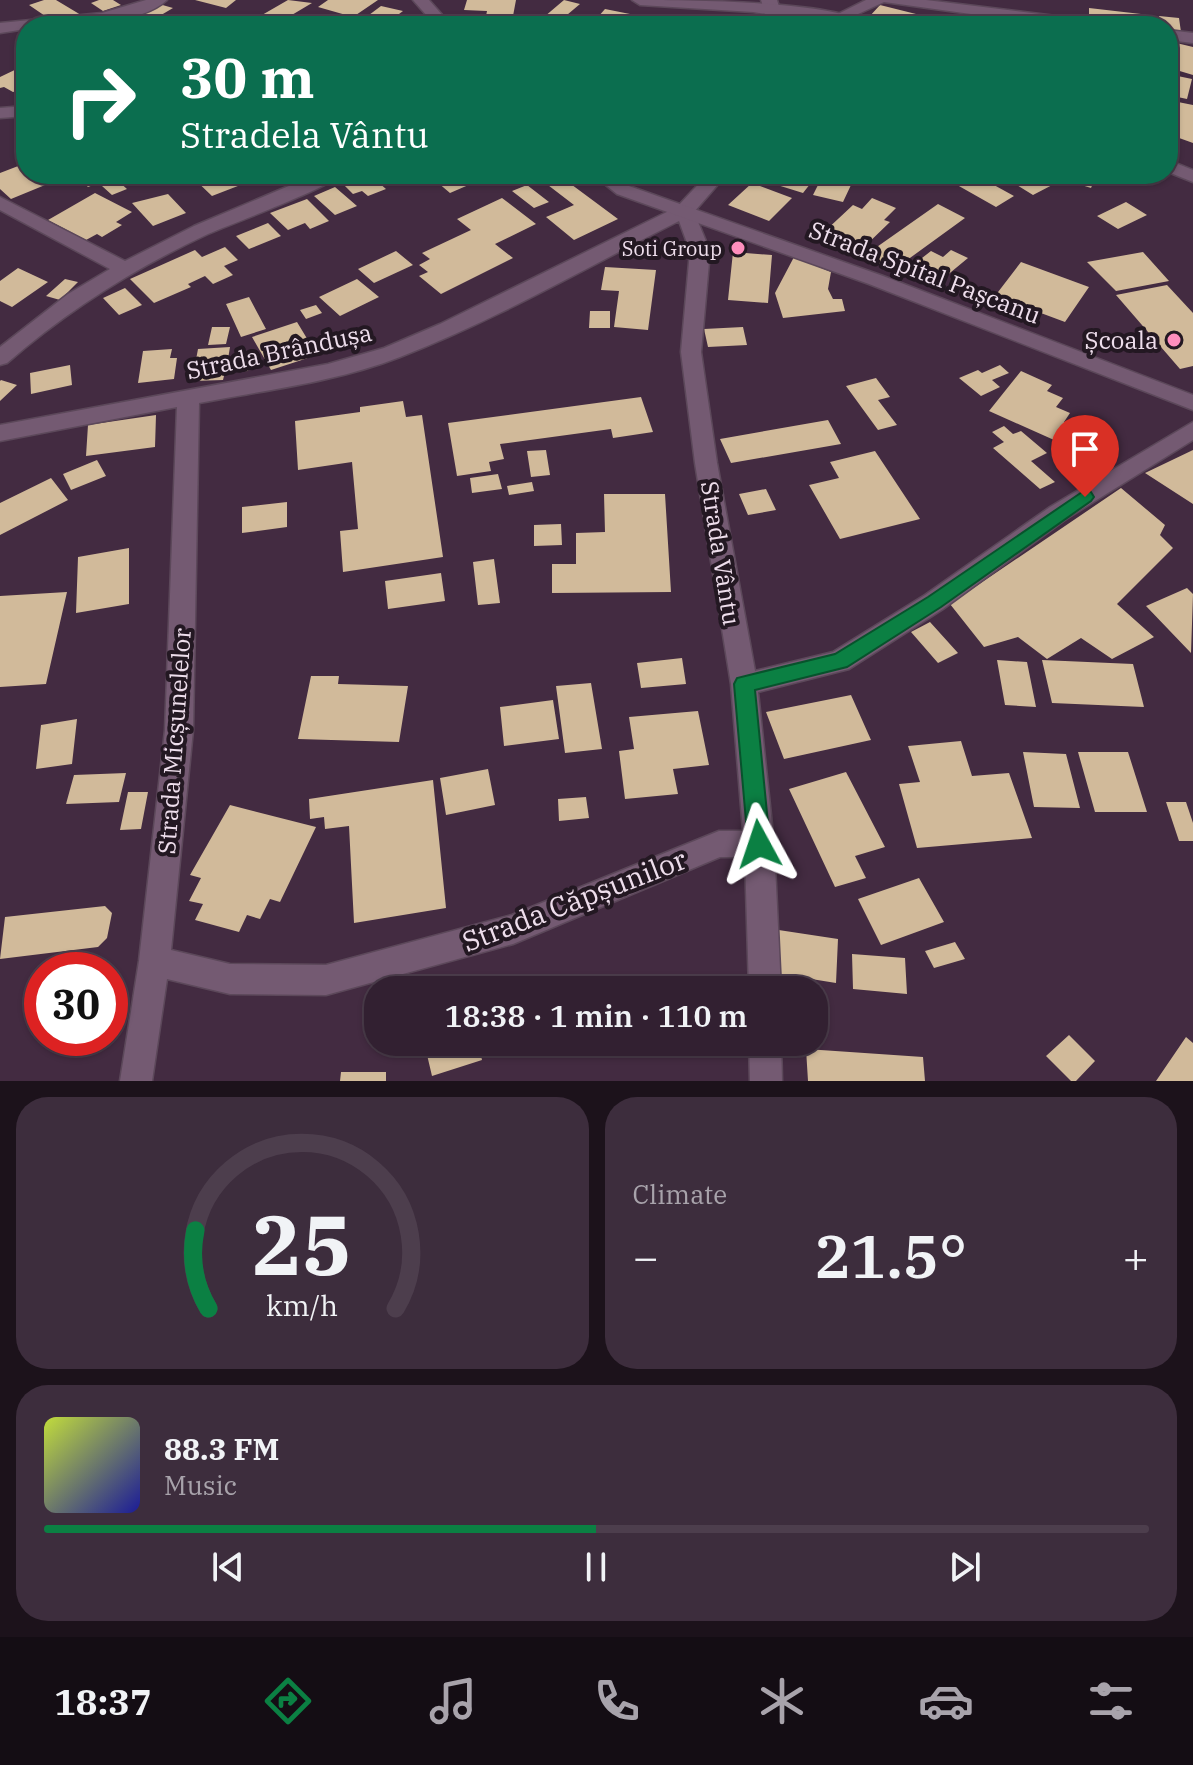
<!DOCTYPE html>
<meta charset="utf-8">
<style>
:root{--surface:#322031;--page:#3d2d3d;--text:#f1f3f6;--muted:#a8a3ab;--line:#4d3e4d;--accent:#0b8043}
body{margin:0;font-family:"IBM Plex Serif",serif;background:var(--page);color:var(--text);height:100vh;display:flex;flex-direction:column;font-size:30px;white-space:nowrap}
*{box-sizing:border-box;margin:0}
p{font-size:26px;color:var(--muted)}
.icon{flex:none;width:44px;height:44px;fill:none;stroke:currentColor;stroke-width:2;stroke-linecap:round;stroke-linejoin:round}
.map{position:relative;height:1081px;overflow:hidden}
.details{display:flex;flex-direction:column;gap:16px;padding:16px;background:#1c121b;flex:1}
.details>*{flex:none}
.banner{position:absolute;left:16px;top:16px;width:1162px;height:168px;border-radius:32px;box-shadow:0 2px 6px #0004,0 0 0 2px var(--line);background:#0b6e4f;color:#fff;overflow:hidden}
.speed{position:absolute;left:24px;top:952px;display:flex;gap:16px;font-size:40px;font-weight:700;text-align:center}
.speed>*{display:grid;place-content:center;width:104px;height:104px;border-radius:50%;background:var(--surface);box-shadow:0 2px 6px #0004,0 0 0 2px var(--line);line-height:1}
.speed .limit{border:12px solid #d22;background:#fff;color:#111}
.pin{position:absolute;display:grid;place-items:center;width:68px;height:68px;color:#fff;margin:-82px -34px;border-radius:50% 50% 50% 0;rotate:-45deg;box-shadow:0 0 8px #0007}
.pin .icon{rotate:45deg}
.me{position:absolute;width:88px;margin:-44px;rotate:355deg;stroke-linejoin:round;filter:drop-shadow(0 0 6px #0008)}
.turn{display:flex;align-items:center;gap:28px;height:168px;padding:0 32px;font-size:36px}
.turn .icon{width:104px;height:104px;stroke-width:2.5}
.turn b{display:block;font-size:56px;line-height:68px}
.big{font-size:60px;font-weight:600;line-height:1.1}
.details .tile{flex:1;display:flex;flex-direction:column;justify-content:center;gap:12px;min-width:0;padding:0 28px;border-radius:32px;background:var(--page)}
.details .dial{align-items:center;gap:0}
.dial svg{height:208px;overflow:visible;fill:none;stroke:var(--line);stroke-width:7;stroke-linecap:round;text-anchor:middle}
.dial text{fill:var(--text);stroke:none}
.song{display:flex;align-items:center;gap:24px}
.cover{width:96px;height:96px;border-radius:12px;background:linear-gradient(135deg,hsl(70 70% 55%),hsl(240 70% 35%))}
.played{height:8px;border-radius:4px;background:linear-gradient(90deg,var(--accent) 50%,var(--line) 50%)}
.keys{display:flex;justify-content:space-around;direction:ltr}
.heat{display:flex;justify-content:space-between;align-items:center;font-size:44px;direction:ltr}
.details .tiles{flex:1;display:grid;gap:16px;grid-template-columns:1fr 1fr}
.tile:last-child{grid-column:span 2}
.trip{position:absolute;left:364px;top:976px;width:464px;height:80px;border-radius:32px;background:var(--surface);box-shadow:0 2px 6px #0004,0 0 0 2px var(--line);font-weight:600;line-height:80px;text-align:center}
.dock{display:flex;height:128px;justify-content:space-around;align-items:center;background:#140d14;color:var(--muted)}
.dock .icon{width:56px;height:56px}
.dock .current{color:var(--accent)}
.dock b{font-size:36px;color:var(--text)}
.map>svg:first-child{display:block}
</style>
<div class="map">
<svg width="1193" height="1081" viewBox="0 0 1193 1081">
<rect width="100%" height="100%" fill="#432b41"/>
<path fill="#d1ba9a" d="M44 0H56L81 15 48 18 29 5Z
M99 0H113L121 5 103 11 91 3Z
M195 0H236L226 8Z
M288 0 312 3 280 22 262 15Z
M328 0H378L353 17 318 7Z
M467 0H516L513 16H486L487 11 464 10Z
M564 0 580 4 561 20 573 23 557 26 547 23 551 19 544 17Z
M159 4 173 8 146 24 133 20Z
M880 5 916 14 906 26 869 17Z
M381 6 403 11 395 17 403 19 395 26 357 24Z
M1089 8 1141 14V18L1152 23 1150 26 1089 25Z
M605 9 630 14 621 26 591 25Z
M926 16 946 21 941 26H917Z
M1159 16 1179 18 1181 32 1160 26Z
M295 17 311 23 306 26H278Z
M649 20 691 23 690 26H647Z
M1168 41 1193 47V75L1173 69 1176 62 1168 61Z
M23 66 26 89 13 92 4 87 0 88V77Z
M1168 74 1192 79 1187 99 1168 95Z
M1168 100 1193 105V143L1168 134Z
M26 163V174L67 176 11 199 0 189V173Z
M75 174H122L88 187Z
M189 174H258L261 177 212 196Z
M368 174H384L388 178 378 182 386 189 368 196 362 191 353 194 343 184Z
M455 174H494L450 193 437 182Z
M759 174H818L803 193 755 178Z
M841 174H873L876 176 857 185Z
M948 174H974L1014 196 996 207 943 177Z
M1029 174H1045L1058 182 1033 195 1012 182Z
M1079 174H1097L1091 188 1075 183Z
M560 176 618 219 574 240 546 217 574 205 544 182Z
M821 179 851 185 843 202 813 195Z
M117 180 127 189 112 195 102 186Z
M752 183 792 198 769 221 728 205Z
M527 185 549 202 534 208 512 191Z
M335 187 357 206 335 215 314 196Z
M95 193 132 212 116 222 122 225 102 237 97 234 86 240 48 220Z
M168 194 186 213 153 226 132 203Z
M502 198 536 224 495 244 513 258 441 294 419 276 428 272 419 265 430 259 422 253 471 230 457 219Z
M872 198 896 208 884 220 890 222 862 249 823 233 853 205 862 209Z
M307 199 329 221 310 229 305 223 288 230 270 213Z
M1126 202 1147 215 1118 229 1097 216Z
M938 204 965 218 892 271 864 256Z
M268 223 281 236 249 249 236 236Z
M225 247 238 260 224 266 233 275 213 284 205 276 188 284 191 287 154 303 130 279 195 250 202 257Z
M951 250 968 258 945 277 938 274 926 283 904 272 931 251 943 257Z
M396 251 413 265 374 283 358 269Z
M733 252 772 255 768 303 728 300Z
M1143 252 1169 281 1116 291 1087 262Z
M794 257 831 272 828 289 833 299H842L845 311 783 318 775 293Z
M1021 262 1089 287 1065 322 995 296Z
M605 267 656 270 648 330 614 327 619 291 601 290Z
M18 268 48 282 12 307 0 301V281Z
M65 279 78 282 60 300 46 296Z
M357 279 379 297 340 316 319 297Z
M1167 285 1193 313V366L1180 369 1116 295Z
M125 288 142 305 119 315 103 298Z
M249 297 266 329 241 337 226 304Z
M316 305 322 313 306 319 300 310Z
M590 311H610V328H589Z
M297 322 317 355 271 370 252 337Z
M212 327H230L226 344 208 345Z
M743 327 747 345 708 347 704 329Z
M230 347 228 359 251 357 248 371 225 372 223 380 192 381 198 349Z
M172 349 170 358H177L174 379 138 383 143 351Z
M70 365 72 385 31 394 30 373Z
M1000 365 1009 373 992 380 1000 387 981 396 959 378 978 370 982 373Z
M1021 371 1052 385 1047 391 1063 398 1056 407 1070 413 1064 422 1075 427 1063 444 989 411Z
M876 378 890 397 878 400 897 425 878 430 846 386Z
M1 380 17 385 0 401V381Z
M641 397 653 432 613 438 611 429 500 444 504 459 489 462 491 471 457 476 448 423Z
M403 401 406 417 422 415 443 557 343 572 340 531 358 529 352 462 298 470 295 421 360 412V407Z
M156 415 155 447 86 456 88 425Z
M828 420 841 444 731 463 720 439Z
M1004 426 1013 434 1021 431 1047 453 1031 461 1055 482 1040 489 993 448 1004 442 992 432Z
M546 450 550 475 531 477 527 451Z
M1193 450V504L1145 473Z
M875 451 920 519 840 539 809 485 839 478 830 462Z
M97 460 106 476 71 490 63 474Z
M498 474 502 489 472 493 470 478Z
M51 478 68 500 0 535V503Z
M532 482 534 491 509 495 507 486Z
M1121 488 1165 525 1160 535 1173 548 1117 604 1154 637 1112 659 1081 638 1047 659 1018 637 984 647 950 604Z
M766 489 776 510 748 515 739 494Z
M604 494H665L671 592 552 593V564H576V533L605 532Z
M287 502V527L242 533V507Z
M561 524 562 545 534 546V525Z
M129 548V604L76 613 78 557Z
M494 559 500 603 478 605 473 562Z
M441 573 445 601 388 609 385 581Z
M1187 588 1193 594 1191 653 1146 606Z
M67 592 46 684 0 687V596Z
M930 622 958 653 938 663 911 632Z
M682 658 686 684 641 688 637 663Z
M997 660 1027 662 1036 707 1005 705Z
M1042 660 1133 664 1144 707 1052 703Z
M311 676H339L338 684 408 686 399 742 298 739Z
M591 683 602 749 565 753 556 686Z
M851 695 871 740 784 759 766 712Z
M553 700 559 739 504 746 500 707Z
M698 711 709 765 673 769 678 794 625 799 619 751 634 749 629 717Z
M77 719 72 764 36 769 41 725Z
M961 741 972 776 1009 773 1032 838 917 848 899 784 920 782 908 746Z
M1023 752 1066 754 1080 808 1034 807Z
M1078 752H1128L1147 812H1095Z
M488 769 495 805 446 815 440 778Z
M846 772 885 847 855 856 866 878 835 887 789 789Z
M126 773 119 802 66 804 74 775Z
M433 780 446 908 354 923 349 826 325 829 324 817 310 819 309 799Z
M128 792H148L141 829 120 830Z
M586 797 589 818 559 821 558 799Z
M1166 802H1186L1193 823V841H1179Z
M230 805 316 827 280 902 270 899 260 919 247 915 239 932 195 920 203 904 189 901 201 878 190 875Z
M919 878 944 922 881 945 858 899Z
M105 906 112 913 107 938 98 947 0 959 5 917Z
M772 929 838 939 836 983 768 972Z
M955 942 965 959 934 968 925 951Z
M852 954 905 958 907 994 853 989Z
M1069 1035 1095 1061 1076 1081H1071L1046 1056Z
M1186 1037 1193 1043V1081H1156Z
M424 1042H478L482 1060 432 1076Z
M806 1049 923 1057 925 1081H808Z
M341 1072H386V1081H340Z"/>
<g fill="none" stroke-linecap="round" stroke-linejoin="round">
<g stroke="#5c485a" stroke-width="3">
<path id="minor" d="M146 0H167C138 27 63 26 26 26V29L0 33V23L102 13Z
M761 0H777L785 26H769Z
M866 0H926L1096 21 1104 26H1059L884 2 843 21H833L830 18Z
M1168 30 1193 33V43L1168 40Z
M26 106V116L0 118V108Z
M317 174H342C329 188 233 223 208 234 135 268 68 310 7 363L0 365V347L68 294 110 269 0 210V197L125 261 194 226Z
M708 174H727L694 212 710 251 701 352 717 463 755 671 833 652 925 595 1050 507 1193 422V440L1066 519 943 609 849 669 758 692 774 844 781 990H749L745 857H720L513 944 326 995 230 994 167 979 152 1081H120L139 961 165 730 177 407 0 441V425L328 364 384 348 440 324 677 207ZM679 221 690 251 681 352 695 463 731 684 743 831H719L512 915 326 965 230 964 171 950 193 730 199 403C266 390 336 382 400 357 496 320 587 267 679 221Z
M749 1042H781L782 1081H750Z"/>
</g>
<g stroke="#5c485a" stroke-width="3">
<path id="secondary" d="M413 0H429L452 26H436Z
M632 0C677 0 841 0 871 26H845L753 12 640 5Z
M1168 160 1193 170V182L1168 172Z
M592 174H613L629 186 883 276 1193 395V410L869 284 617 194Z"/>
</g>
<use href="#minor" fill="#745a72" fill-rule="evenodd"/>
<use href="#secondary" fill="#745a72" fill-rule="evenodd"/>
</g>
<path fill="#0b8043" stroke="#07532c" stroke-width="2" d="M1085 490 1091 492 1094 497 1091 501 941 607 847 667 755 690 770 844 767 851 759 854 751 851 748 844 734 684 737 678 835 654 928 597Z"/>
<g fill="#fe8ebd" stroke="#231822" stroke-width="3">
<circle cx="738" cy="248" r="8"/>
<circle cx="1174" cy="340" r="8"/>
</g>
<g text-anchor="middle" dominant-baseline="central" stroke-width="8" stroke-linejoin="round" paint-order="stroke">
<g font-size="20" fill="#eedeec" stroke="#231822" text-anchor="end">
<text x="722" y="248">Soti Group</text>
</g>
<g font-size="24" fill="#eedeec" stroke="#231822">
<text transform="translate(925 272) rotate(21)">Strada Spital Pașcanu</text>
<text transform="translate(279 351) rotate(-12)">Strada Brândușa</text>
<text transform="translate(721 553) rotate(81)">Strada Vântu</text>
<text transform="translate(174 741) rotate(-86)">Strada Micșunelelor</text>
</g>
<g font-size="24" fill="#eedeec" stroke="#231822" text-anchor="end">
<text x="1158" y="340">Școala</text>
</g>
<g font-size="28" fill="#eedeec" stroke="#231822">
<text transform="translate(574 900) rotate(-21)">Strada Căpșunilor</text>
</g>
</g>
</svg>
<div class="speed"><div class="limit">30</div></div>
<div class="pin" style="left:1085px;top:497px;background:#d93025"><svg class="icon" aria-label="arrive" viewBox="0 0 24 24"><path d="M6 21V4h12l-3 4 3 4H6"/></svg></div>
<svg class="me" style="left:759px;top:844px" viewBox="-20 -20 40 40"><path d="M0-17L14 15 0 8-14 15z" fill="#0b8043" stroke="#fff" stroke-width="4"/></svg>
<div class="trip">18:38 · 1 min · 110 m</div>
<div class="banner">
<div class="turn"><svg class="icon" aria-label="right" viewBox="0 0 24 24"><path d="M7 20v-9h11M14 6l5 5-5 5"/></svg><div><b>30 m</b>Stradela Vântu</div></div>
</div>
</div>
<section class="details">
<div class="tiles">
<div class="tile dial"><svg viewBox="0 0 100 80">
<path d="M14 69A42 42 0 1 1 86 69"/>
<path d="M14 69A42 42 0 0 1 9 39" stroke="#0b8043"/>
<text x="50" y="56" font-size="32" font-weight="700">25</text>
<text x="50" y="72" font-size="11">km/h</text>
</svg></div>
<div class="tile"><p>Climate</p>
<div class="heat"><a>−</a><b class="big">21.5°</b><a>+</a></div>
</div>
<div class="tile">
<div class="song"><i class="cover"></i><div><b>88.3 FM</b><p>Music</p></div></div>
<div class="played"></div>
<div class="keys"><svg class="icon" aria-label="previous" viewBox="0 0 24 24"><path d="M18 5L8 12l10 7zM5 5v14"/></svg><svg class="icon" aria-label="pause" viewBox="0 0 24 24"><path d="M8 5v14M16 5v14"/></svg><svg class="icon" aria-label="next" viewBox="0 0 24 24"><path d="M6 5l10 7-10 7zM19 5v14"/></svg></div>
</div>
</div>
</section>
<nav class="dock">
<b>18:37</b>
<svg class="icon current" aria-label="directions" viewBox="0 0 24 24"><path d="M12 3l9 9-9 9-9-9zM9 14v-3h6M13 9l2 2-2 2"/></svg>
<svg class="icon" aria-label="music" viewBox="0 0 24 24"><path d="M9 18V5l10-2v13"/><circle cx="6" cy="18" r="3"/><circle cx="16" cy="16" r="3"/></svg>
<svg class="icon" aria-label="phone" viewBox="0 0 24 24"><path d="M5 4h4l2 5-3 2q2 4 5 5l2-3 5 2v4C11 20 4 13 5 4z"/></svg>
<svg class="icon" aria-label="climate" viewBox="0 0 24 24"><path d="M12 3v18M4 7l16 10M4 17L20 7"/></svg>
<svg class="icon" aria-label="car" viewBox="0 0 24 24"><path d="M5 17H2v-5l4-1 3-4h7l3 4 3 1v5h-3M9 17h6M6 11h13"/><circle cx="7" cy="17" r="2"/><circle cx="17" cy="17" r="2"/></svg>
<svg class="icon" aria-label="filters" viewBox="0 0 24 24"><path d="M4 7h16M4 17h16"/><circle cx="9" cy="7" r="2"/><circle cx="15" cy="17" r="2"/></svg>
</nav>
